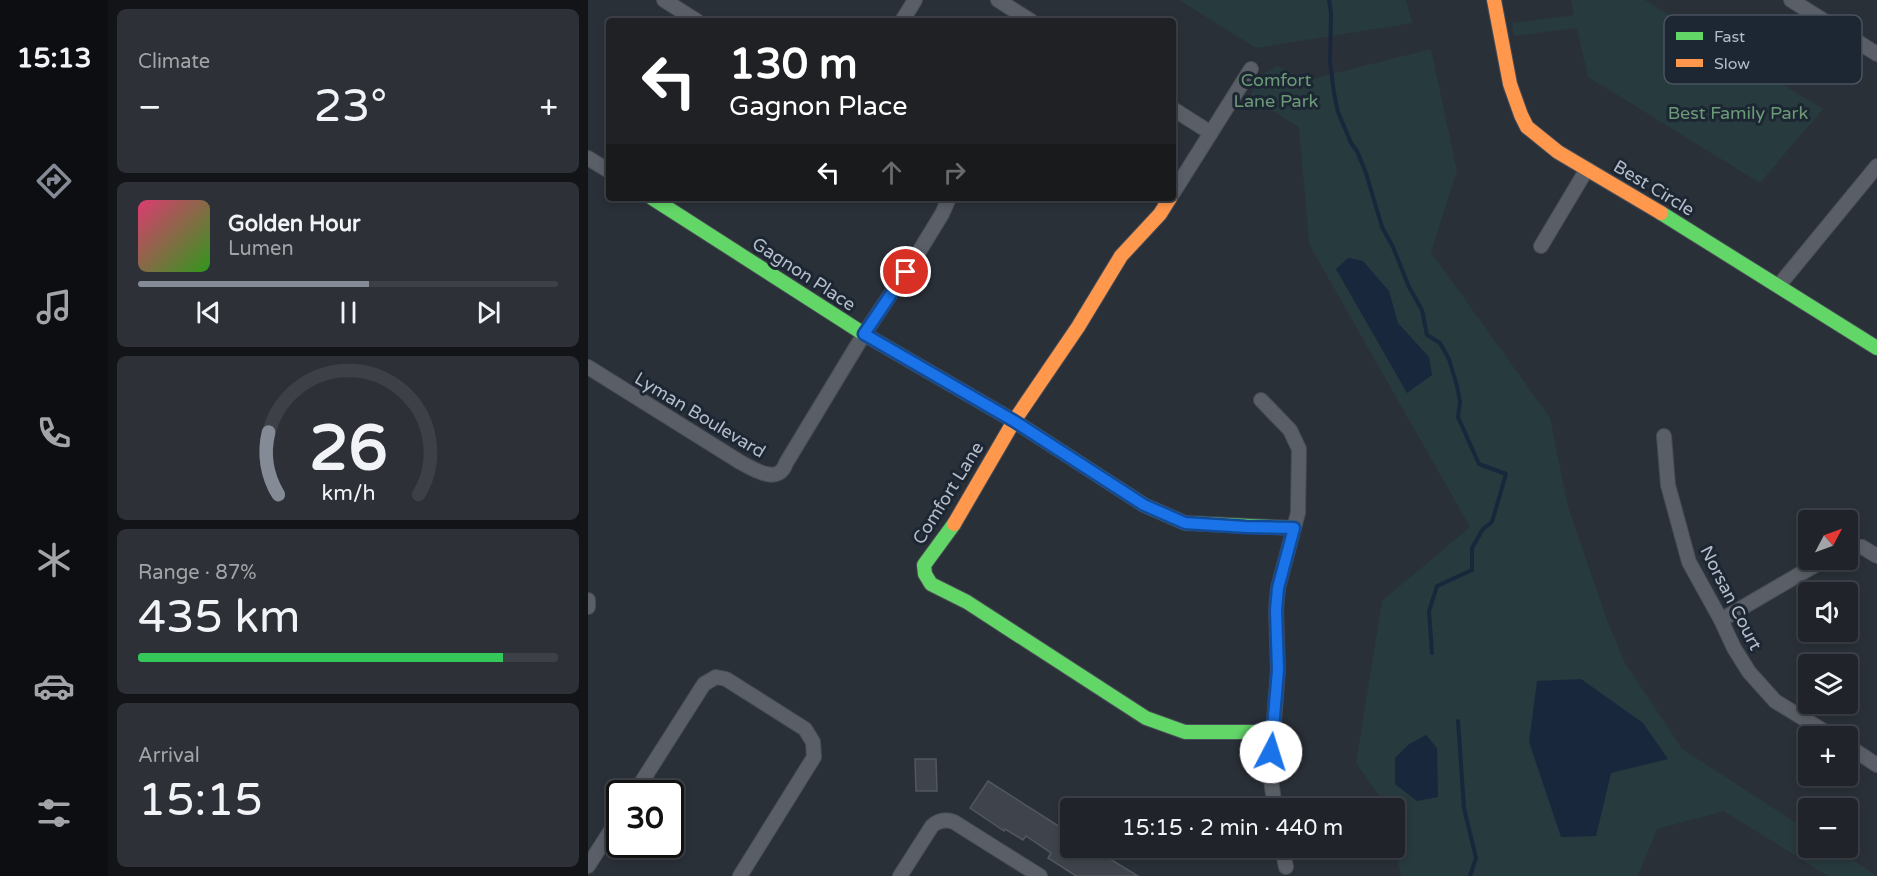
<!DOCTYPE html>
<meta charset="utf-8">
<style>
:root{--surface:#20242a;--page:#2d3036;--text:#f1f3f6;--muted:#a2a4a8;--line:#3d4147;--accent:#848b96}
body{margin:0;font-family:"Varela Round",sans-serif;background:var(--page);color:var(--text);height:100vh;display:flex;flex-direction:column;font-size:22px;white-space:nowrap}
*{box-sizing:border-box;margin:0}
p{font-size:20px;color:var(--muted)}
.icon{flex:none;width:33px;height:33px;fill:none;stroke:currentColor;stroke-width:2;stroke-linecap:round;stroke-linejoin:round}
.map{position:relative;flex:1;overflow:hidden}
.side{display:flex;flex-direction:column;gap:9px;padding:9px;background:#121417;width:480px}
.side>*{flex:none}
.banner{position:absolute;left:18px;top:18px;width:570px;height:183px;border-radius:6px;box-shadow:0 3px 9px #0003,0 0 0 2px var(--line);background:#202124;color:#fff;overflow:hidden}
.needle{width:39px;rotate:49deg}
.fabs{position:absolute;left:1210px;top:510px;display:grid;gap:12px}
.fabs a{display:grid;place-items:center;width:60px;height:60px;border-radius:6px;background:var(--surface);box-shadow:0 3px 9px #0003,0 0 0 2px var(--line);font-size:30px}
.speed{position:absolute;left:18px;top:780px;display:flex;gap:12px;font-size:30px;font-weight:700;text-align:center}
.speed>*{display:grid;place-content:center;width:78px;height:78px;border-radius:50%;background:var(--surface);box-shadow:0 3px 9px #0003,0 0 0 2px var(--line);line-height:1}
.speed .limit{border:3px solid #111;border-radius:9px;background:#fff;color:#111}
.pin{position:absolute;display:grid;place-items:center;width:51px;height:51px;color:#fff;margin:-26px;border:3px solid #fff;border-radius:50%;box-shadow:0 2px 6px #0007}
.me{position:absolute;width:66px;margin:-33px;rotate:5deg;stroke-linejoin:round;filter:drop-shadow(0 0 4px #0008)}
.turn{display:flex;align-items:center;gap:21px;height:126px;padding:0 24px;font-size:27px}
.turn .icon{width:78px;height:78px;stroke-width:2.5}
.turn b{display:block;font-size:42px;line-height:51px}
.lanes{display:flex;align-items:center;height:57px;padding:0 24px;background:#0003;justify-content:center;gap:30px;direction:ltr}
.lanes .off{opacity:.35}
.big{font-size:45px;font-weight:600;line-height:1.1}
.side .widget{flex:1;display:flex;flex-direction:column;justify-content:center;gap:9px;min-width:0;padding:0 21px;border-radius:9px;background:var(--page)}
.side .dial{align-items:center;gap:0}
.dial svg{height:156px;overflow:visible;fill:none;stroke:var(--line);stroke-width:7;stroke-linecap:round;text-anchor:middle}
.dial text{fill:var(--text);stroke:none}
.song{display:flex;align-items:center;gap:18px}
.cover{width:72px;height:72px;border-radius:9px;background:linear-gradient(135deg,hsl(340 70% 55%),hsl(110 70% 35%))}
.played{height:6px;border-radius:3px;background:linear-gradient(90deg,var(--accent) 55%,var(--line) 55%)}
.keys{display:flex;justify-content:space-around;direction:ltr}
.heat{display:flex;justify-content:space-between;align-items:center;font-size:33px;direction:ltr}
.charge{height:9px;border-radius:4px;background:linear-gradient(90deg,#34c759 87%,var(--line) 0)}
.trip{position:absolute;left:472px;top:798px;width:345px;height:60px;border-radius:6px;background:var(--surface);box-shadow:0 3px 9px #0003,0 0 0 2px var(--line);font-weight:600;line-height:60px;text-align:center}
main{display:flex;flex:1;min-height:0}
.tabs{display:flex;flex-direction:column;width:108px;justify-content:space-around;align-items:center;background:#0d0e11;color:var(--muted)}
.tabs .icon{width:42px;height:42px}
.tabs .active{color:var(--accent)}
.tabs b{font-size:27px;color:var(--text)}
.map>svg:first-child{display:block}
</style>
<main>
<nav class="tabs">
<b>15:13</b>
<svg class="icon active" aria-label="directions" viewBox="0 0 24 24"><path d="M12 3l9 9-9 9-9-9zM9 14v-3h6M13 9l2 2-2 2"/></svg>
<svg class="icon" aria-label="music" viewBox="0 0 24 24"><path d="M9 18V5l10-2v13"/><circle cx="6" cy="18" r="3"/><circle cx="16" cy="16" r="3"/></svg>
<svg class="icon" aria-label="phone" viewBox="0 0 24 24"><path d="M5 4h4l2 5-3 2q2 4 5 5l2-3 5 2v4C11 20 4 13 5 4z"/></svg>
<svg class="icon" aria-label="climate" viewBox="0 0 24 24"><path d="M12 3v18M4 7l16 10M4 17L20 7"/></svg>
<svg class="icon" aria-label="car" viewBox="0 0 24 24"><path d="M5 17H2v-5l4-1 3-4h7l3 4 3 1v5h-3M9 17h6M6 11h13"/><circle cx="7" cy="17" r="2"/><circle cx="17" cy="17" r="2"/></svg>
<svg class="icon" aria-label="filters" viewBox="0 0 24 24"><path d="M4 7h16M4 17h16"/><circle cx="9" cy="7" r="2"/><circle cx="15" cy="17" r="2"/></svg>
</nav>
<section class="side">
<div class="widget"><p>Climate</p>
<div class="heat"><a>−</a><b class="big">23°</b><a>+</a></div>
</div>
<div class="widget">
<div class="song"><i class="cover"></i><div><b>Golden Hour</b><p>Lumen</p></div></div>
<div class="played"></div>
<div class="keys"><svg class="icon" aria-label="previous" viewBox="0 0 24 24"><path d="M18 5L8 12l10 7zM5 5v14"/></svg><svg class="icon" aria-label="pause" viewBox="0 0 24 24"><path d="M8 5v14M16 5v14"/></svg><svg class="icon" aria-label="next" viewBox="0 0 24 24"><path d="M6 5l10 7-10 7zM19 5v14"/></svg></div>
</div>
<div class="widget dial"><svg viewBox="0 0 100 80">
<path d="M14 69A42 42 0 1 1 86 69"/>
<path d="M14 69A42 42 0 0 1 9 37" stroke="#848b96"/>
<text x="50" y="56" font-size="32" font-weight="700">26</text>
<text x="50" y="72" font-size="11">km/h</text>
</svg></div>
<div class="widget"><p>Range · 87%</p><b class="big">435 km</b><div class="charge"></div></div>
<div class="widget"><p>Arrival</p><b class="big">15:15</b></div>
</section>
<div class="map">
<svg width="1289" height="876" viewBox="0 0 1289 876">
<rect width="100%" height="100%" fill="#2a3038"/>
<path fill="#273a3e" d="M591 0H818L824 23 668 48Z
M983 0H1057L1235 109 1172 183 1000 77 989 28 925 36 924 23 986 15Z
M843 49 869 171 843 252 962 418 980 507 1019 620 1037 663 1094 749 1221 831V848H1246L1289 876H1240L1136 811 1069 829 1050 876H813L807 843V808H800L768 763 794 601 882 527 721 244 711 127 661 97 676 73 689 66 707 75 708 83Z"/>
<path fill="#19273c" d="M760 258 775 261 801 291 810 323 841 357 844 375 819 393 748 269Z
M993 679 1055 723 1080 759 1023 773 1008 836 973 837 941 742 949 681Z
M838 735 849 748 850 797 829 801 807 784V758L820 745Z"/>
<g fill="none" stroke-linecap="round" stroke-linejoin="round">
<path stroke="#19273c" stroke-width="4" d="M741 0 743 13 742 62 746 93 750 112 763 143 769 151 778 173 794 227 805 247 821 287 834 310 839 335 852 343 861 359 869 386 872 402 870 417 891 464 918 474 904 522 895 529 884 548V570L849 586 841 611 844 653
M870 721 876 808 888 858 882 876"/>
</g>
<path fill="#3f444c" stroke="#52575f" stroke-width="1.5" d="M327 759H348L349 791H328Z
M400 781 483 834V848H504L550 876H488L460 858 463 853 438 836 435 840 417 829 416 831 382 808Z"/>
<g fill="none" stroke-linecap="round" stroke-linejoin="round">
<g stroke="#484c55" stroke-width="16">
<path id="street" d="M76 0 109 21
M410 0 443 21
M1203 0 1289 54
M314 21 327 0
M585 109 623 133
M0 158 21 171
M585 193 663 69
M953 246 999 169
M1192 284 1289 166
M0 367 152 462C165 469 191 486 198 463L276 334 329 255 354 214 361 198
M673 400 702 430 711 449 710 513 690 588 688 610 690 670 682 773 687 808
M1076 436 1080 485 1101 562 1133 620 1146 648 1161 672 1187 701 1244 736
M1260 546 1274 547 1289 556
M0 600V607
M1133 620 1236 560
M1260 746 1289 765
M46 794 116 684 128 677 138 679 217 729 225 742 226 757 152 876
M694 848 698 867
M0 866 32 816
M312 876 344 826C351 820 358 819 366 822L452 876"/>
</g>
<g stroke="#484c55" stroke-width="16">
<path id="fast" d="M64 198 276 334 426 421 556 505 597 523 706 528
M1073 213 1289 348
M366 524 336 565 337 574 343 584 379 602 558 718 597 732H684"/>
</g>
<g stroke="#484c55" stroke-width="16">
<path id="slow" d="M906 0 922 84 933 115 939 127 970 152 1073 213
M366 524 426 421 490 327 533 256 572 214 582 198"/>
</g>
<use href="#street" stroke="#5a5e66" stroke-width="14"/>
<use href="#fast" stroke="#63d668" stroke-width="14"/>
<use href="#slow" stroke="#ff974d" stroke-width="14"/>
</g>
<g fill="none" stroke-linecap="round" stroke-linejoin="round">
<g stroke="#114b97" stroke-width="15">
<path id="route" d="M318 272 276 334 426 421 556 505 597 523 658 527 706 528 690 588 688 610 690 670 683 752"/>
</g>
<use href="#route" stroke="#1a73e8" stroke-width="10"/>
</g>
<g text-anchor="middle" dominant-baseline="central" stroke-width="6" stroke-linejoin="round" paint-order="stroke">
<g font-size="18" fill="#6b9a76" stroke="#1d2633">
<text x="688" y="80">Comfort<tspan x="688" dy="21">Lane Park</tspan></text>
<text x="1150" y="113">Best Family Park</text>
</g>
<g font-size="18" fill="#b4bcc9" stroke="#1d2633">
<text transform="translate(1066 188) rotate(31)">Best Circle</text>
<text transform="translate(216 274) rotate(33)">Gagnon Place</text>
<text transform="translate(112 415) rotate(31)">Lyman Boulevard</text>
<text transform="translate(360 493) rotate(-58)">Comfort Lane</text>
<text transform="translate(1143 598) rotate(63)">Norsan Court</text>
</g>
</g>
<rect x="1076" y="15" width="198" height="69" rx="9" fill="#1d2633" stroke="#4a5360" stroke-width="1.5"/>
<rect x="1088" y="32" width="27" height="8" fill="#63d668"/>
<rect x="1088" y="59" width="27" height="8" fill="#ff974d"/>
<g font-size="16" fill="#b4bcc9">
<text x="1126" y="42">Fast</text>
<text x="1126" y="69">Slow</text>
</g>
</svg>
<div class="fabs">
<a><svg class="needle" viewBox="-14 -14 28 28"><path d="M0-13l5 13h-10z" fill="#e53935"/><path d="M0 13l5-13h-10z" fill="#a2a4a8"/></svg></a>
<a><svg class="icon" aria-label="sound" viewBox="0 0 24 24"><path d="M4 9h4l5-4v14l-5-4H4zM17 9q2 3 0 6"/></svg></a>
<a><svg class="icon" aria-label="layers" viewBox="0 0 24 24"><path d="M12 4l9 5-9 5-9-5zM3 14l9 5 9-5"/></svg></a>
<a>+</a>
<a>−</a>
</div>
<div class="speed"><div class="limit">30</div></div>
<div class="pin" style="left:318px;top:272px;background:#d93025"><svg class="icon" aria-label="arrive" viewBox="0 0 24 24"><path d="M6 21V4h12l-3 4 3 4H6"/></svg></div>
<svg class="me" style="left:683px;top:752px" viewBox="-20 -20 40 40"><circle r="19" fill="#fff"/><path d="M0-13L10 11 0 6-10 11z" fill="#1a73e8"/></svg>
<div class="trip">15:15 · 2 min · 440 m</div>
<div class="banner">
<div class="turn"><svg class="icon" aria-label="left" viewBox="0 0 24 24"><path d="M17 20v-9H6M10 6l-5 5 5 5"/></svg><div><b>130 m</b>Gagnon Place</div></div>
<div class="lanes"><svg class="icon" aria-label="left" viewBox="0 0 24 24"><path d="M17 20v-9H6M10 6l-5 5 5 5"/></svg><svg class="icon off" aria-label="ahead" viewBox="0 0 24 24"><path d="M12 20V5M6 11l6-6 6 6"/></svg><svg class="icon off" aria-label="right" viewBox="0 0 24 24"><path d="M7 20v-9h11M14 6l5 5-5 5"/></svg></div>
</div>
</div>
</main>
